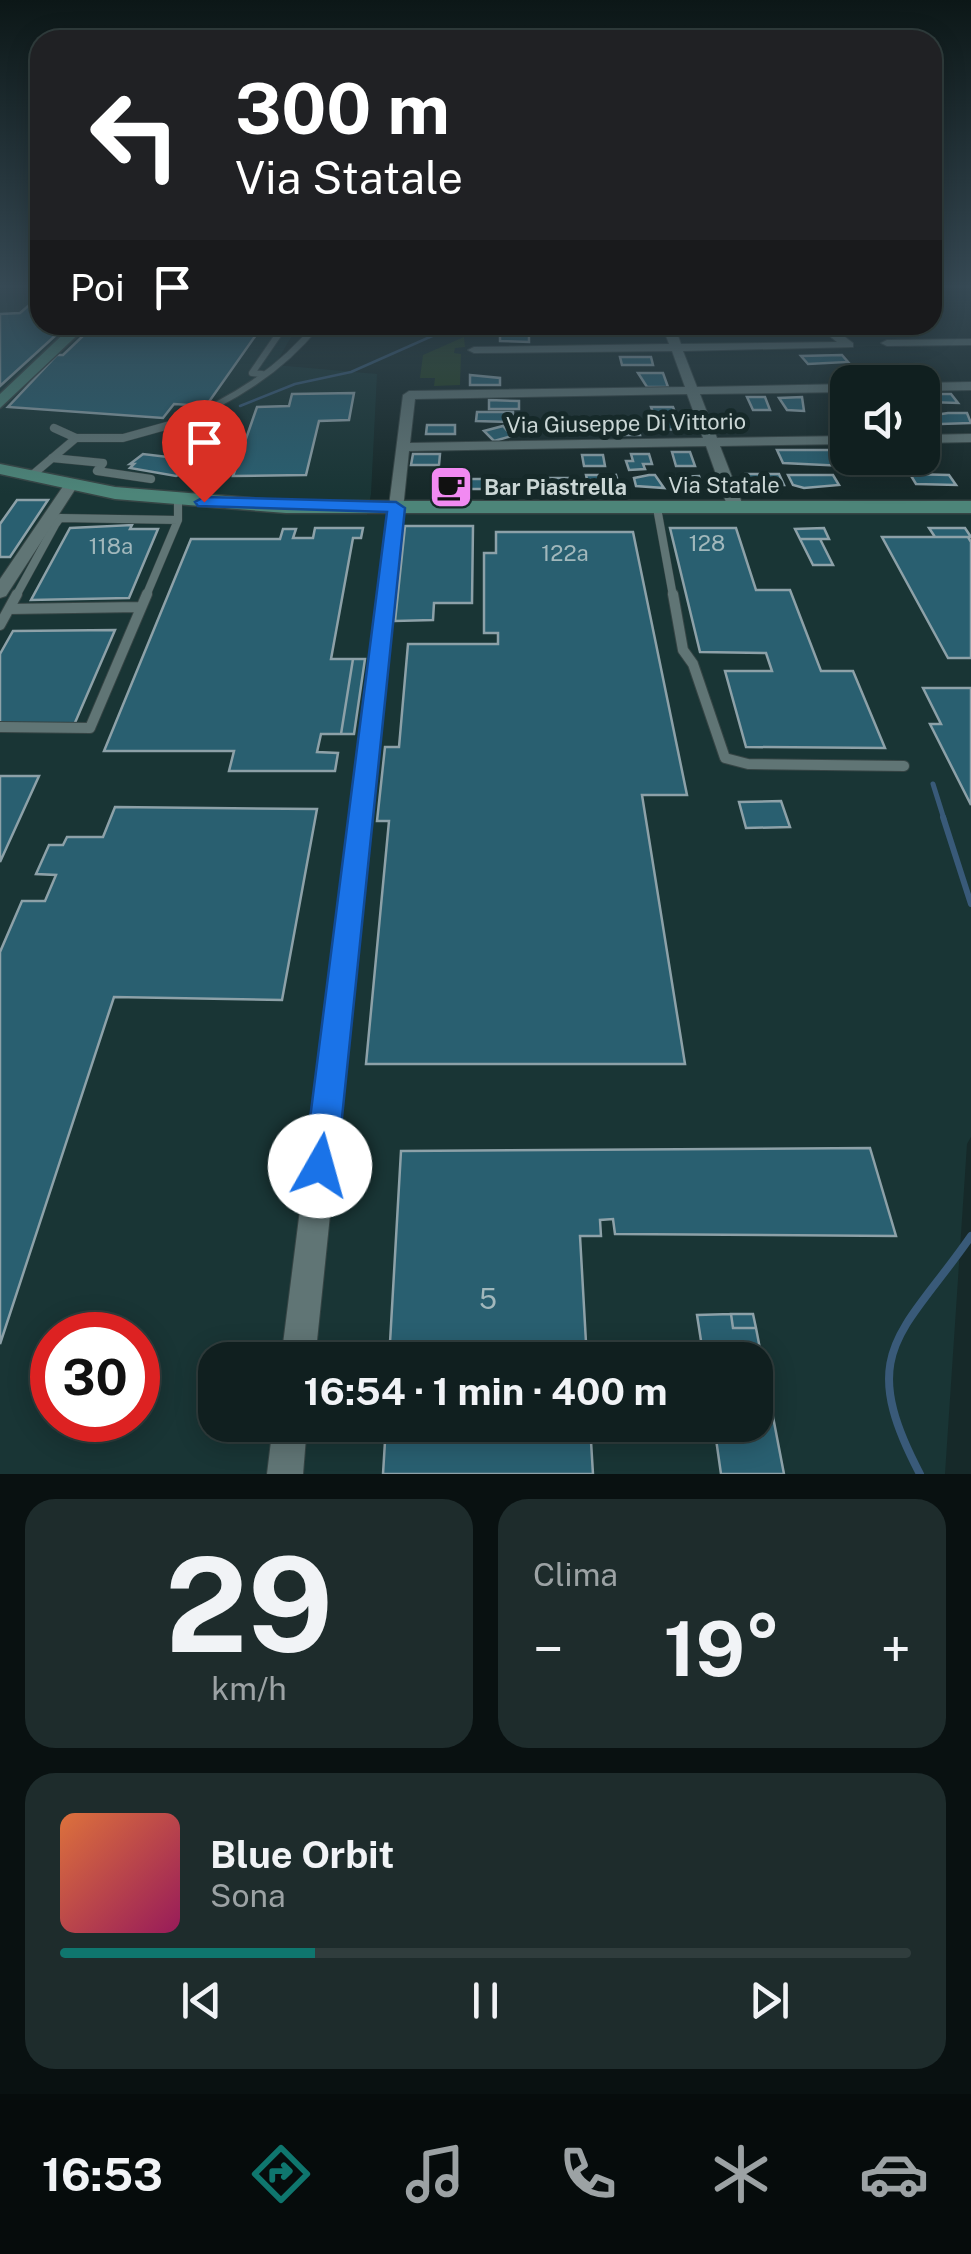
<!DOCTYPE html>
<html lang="it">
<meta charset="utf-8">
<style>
:root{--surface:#101f1f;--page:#1e2c2c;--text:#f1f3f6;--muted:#9ca2a4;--line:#303d3d;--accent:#0f766e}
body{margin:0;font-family:"Public Sans",sans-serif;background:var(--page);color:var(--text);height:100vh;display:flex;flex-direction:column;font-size:38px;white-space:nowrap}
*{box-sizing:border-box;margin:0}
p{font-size:32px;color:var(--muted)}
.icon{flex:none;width:55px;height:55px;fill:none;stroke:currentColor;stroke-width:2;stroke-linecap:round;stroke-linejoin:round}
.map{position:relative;height:1474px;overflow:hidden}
.panel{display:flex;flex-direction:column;gap:25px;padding:25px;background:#091111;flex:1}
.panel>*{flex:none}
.hud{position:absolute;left:30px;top:30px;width:912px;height:305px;border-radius:30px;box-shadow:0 5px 25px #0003,0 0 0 2px var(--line);background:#202124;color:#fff;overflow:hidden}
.tools{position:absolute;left:830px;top:365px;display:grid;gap:20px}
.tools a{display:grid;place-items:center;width:110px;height:110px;border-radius:20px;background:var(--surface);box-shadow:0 5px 25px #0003,0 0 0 2px var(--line);font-size:50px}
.speed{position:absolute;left:30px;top:1312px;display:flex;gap:20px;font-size:50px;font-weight:700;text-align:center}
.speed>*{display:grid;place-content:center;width:130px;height:130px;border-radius:50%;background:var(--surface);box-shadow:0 5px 25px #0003,0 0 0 2px var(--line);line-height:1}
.speed .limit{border:15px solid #d22;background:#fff;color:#111}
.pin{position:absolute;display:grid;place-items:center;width:85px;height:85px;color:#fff;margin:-102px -42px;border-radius:50% 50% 50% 0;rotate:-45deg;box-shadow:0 0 10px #0007}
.pin .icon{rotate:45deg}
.me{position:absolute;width:110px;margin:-55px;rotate:7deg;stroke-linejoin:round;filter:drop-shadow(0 0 8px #0008)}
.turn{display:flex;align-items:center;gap:35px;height:210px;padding:0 40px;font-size:45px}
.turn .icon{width:130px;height:130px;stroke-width:2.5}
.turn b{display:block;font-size:70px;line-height:85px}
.then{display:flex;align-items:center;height:95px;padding:0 40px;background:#0003;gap:20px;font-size:38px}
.big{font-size:75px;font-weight:700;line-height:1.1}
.panel .card{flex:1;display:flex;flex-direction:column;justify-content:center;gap:15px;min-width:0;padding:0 35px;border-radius:30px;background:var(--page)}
.panel .dial{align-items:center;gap:0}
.dial b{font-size:130px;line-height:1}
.song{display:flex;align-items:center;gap:30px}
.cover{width:120px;height:120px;border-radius:15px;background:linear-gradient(135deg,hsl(20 70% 55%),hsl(330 70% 35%))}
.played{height:10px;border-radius:5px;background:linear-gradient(90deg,var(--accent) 30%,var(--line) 30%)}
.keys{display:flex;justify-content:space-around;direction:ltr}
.heat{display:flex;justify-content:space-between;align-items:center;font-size:55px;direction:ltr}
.panel .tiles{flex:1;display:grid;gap:25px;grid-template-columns:1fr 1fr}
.card:last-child{grid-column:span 2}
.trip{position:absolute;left:198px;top:1342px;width:575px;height:100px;border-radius:30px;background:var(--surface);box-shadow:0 5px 25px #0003,0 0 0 2px var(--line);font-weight:700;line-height:100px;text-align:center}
.menu{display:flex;height:160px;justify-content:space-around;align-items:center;background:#060c0c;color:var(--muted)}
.menu .icon{width:70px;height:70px}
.menu .active{color:var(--accent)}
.menu b{font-size:45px;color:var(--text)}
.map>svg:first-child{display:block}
</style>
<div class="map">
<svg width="971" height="1474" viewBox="0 0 971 1474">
<rect width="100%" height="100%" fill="#162929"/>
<path fill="#193535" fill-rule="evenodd" d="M0 287H40V325H298L275 365 377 374 371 494 367 515 971 506V1137L967 1144 945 1474H0ZM52 1335H138V1420H52ZM215 1360H755V1425H215Z"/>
<path fill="#254021" d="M464 337 465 347 455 348 454 353 461 354 460 385 434 386 435 378H420L423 355Z"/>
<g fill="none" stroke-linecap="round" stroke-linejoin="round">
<path stroke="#395a79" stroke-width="2.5" d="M240 406 295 384 351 372 457 325"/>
<path stroke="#395a79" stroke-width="5" d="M933 784 944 819"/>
<path stroke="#395a79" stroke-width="6" d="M943 817 971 904"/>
<path stroke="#395a79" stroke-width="8" d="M920 1474C855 1351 902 1335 971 1236"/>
</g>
<path fill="#295f70" stroke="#8da1a8" stroke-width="2.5" d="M40 296V325H67L0 386V314L20 313Z
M109 325H263L206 406 174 404 163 418 8 407 57 355H63L87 332H99Z
M500 334H529V342L500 341Z
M842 355 848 362 808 364 801 356Z
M620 357H651L653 365H622Z
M638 373H663L668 387H647Z
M470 375 500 378V385H470Z
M354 393 349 420 319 421 306 475 233 476 257 407 289 406 292 394Z
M922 394H951L958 403 927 402Z
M747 397H765L770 410H753Z
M802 397 804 411 787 410 779 398Z
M489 400 519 401V409H489Z
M651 407H673L682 429 659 430Z
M477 412H513V422L476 421Z
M948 413H967L971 423 941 424 935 415Z
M617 422H637L640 435H620Z
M427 425H455V434H426Z
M503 426 512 436 494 441 484 431Z
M186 446 213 448 197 461 209 466 203 472H185L176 476 130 468 134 464H130L143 454 176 458 179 456 173 455Z
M777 450H835L848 458H860L865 467 783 463Z
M672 452H690L695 466H676Z
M413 454H440L439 465H411Z
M631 454H649L652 464H643L645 469 629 470 626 461H633Z
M582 455H603L605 466H584Z
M746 474H779L784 485 751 486Z
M910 474 949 475 956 485 916 484Z
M586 475H598L599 478 616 475 620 488H589Z
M649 475H655L664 488 636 486 634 478Z
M788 475H833L839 485 804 488 793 485Z
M699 476 703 487H681L677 477Z
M542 478H569L571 488H543Z
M447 479H484L489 489H447Z
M17 500H48L10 557H0V524Z
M132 525 130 529H158L129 598 31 600 70 528Z
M405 526H473L472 603H434L433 620 395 621Z
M315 528H363L361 538H353L331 659H353L341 734H321L317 752 338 753 335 771H229L234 751H104L191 539H280L283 529H296L293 538H313Z
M670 528H736L756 590H790L821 671H853L885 748 746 747 725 671H772L766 653 700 652Z
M824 528 829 539H800L795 529Z
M929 528H965L971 537H935Z
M496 532H633L687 795H642L685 1064H366L389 821H377L385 747H399L408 644H498V633H484V553H496Z
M882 537H968L971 542V658H948Z
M800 539H820L833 565H813Z
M115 630 74 725 0 726V654L13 631Z
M353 659H365L354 734H341Z
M923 688H971V805L930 724H941Z
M0 776H39L0 862Z
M781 801 790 827 746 828 739 802Z
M115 807 317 809 282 1000 114 997 0 1344V952L22 901H45L56 875 36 874 49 845H63L67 837H103Z
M870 1148 896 1236 615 1234 613 1219 600 1220 601 1236H580L587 1360H389L401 1151Z
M731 1314 733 1328H756L784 1474H721L714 1425H755V1360H704L697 1315Z
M731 1314H753L756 1328H733Z
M386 1425H590L593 1474H383Z"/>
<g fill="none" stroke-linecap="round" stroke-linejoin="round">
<g stroke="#364545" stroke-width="8">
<path id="lane-far2" d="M262 374 252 373 285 325
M178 423C232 400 280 371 317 325"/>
</g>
<g stroke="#364545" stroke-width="9">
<path id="lane-far1" d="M54 428 76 438
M52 458 103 463 97 471 151 479
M31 476 76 438H123L184 421
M657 508 673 596
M55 525 60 518 178 520
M16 596 55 525H51
M146 596 178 520V500"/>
</g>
<g stroke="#364545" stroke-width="12">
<path id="lane" d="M673 594 683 650 693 664 725 758 748 764 904 766
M9 609 139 607
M0 625 17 594
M0 727 90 728 147 594"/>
</g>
<g stroke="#364545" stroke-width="2">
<path id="street" d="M662 325H674L681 344 837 342 816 325H829L853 343V347L683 351 697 387 848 384V392L700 394 717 438 848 436V444L720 446 744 508 736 513 728 508 706 446 409 451 315 1360H281L403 395 409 391 685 387 672 351 474 353 468 350 474 347 669 344ZM687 394 703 438 410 443 415 399Z
M971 339V345L887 346 881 343 887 340Z
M971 382V390L922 391V383Z
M971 434V442L922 443V435Z
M71 481 78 485 6 596 0 598V579L66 482Z
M273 1425H307L303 1474H267Z"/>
</g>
<g stroke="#364545" stroke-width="3">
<path id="secondary" d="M73 325H88L0 408V394Z
M0 464 115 487 286 501H971V513H286L115 499 0 474Z"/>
</g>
<use href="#lane-far2" stroke="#607575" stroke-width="6"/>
<use href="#lane-far1" stroke="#607575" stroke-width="8"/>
<use href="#lane" stroke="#607575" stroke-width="10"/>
<use href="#street" fill="#607575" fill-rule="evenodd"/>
<use href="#secondary" fill="#4d8579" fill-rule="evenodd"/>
</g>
<linearGradient id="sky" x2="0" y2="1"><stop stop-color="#0c1717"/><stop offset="0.58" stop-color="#364954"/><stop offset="1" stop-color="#364954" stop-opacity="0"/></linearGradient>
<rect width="971" height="494" fill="url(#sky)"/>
<path fill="#1a73e8" stroke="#114b97" stroke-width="2.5" d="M204 497 396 502 405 508 337 1166 332 1178 320 1183 308 1178 304 1166 387 512 198 506 195 502Z"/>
<defs>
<g id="cafe-square" transform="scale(2.25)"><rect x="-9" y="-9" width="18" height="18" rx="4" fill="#f28af2" stroke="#162929"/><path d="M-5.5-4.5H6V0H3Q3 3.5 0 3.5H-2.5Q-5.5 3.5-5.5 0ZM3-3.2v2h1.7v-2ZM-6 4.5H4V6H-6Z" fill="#111"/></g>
</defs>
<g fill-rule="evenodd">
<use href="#cafe-square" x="451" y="487"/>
</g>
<g text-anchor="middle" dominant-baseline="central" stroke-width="10" stroke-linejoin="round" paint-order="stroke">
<g font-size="22" fill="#cad6d5" stroke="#162929">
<text transform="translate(626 423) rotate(-1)">Via Giuseppe Di Vittorio</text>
<text x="724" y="485">Via Statale</text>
</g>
<g font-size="22" font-weight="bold" fill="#cad6d5" stroke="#162929" text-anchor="start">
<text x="484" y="487">Bar Piastrella</text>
</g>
<g font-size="22" fill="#a2b8bc">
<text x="707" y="543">128</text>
<text x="111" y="546">118a</text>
<text x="565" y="553">122a</text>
</g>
<g font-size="28" fill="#a2b8bc">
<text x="488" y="1298">5</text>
</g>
</g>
</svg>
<div class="tools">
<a><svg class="icon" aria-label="sound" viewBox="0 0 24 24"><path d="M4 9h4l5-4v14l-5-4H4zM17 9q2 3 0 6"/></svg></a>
</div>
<div class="speed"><div class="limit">30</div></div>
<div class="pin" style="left:204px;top:502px;background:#d93025"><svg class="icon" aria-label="arrive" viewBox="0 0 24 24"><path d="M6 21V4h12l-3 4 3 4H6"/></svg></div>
<svg class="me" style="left:320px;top:1166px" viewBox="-20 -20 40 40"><circle r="19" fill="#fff"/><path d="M0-13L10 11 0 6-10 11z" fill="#1a73e8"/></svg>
<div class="trip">16:54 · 1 min · 400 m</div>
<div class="hud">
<div class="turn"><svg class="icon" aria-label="left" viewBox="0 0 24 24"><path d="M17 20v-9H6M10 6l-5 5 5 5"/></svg><div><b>300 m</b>Via Statale</div></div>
<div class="then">Poi<svg class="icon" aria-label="arrive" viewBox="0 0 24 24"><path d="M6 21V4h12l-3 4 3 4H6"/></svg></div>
</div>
</div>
<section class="panel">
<div class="tiles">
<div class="card dial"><b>29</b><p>km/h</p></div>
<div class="card"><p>Clima</p>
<div class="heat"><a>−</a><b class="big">19°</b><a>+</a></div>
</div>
<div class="card">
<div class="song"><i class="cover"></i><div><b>Blue Orbit</b><p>Sona</p></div></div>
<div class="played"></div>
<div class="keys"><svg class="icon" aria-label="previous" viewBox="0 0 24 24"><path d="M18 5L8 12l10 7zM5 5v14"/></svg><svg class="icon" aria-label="pause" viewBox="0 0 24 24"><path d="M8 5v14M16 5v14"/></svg><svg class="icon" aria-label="next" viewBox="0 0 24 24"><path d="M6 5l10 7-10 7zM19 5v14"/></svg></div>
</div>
</div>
</section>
<nav class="menu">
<b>16:53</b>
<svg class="icon active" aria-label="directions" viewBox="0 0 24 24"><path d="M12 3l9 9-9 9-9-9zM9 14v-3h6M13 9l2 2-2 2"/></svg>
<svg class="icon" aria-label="music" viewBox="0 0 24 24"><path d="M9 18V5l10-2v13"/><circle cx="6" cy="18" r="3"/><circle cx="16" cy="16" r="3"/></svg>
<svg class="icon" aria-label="phone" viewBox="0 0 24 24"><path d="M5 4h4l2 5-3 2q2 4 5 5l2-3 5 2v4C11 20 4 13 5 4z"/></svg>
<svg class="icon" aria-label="climate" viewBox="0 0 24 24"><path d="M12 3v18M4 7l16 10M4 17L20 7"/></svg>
<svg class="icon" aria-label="car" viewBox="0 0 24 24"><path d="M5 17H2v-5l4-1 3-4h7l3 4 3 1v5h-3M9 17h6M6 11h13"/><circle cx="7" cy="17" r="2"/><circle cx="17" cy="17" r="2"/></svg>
</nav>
